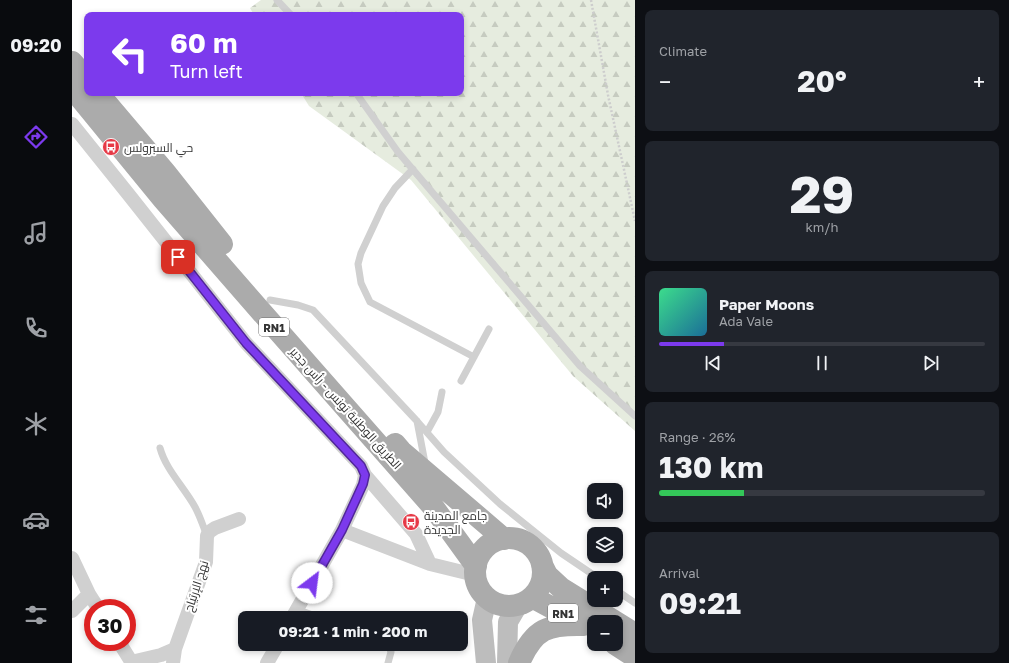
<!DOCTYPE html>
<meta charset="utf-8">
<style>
:root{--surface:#171b24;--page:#20242c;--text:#f1f3f6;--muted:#9ea1a6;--line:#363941;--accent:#7c3aed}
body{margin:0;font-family:"Golos Text",Cairo,sans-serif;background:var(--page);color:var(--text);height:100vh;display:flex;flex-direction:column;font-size:15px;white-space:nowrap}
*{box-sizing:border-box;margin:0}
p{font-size:13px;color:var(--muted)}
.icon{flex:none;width:22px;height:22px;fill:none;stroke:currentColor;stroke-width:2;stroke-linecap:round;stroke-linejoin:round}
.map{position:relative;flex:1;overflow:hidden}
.drawer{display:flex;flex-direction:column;gap:10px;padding:10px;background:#0d0f14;width:374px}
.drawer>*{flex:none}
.guide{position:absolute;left:12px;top:12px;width:380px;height:84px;border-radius:8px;box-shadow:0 2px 6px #0003;background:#7c3aed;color:#fff;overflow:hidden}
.tools{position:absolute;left:515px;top:483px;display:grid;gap:8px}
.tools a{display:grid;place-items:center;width:36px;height:36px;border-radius:8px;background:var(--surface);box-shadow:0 2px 6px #0003;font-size:20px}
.speed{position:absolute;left:12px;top:599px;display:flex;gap:8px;font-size:20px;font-weight:700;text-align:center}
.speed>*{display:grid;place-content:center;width:52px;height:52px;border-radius:50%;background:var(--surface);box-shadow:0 2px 6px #0003;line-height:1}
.speed .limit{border:6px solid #d22;background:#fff;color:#111}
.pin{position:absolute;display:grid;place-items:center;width:34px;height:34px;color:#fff;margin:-17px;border-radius:8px;box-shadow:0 2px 6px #0006}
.me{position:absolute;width:44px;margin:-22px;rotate:30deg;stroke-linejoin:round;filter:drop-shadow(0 0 3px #0008)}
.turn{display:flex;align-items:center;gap:14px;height:84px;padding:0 20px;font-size:18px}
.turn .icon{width:52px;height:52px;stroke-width:2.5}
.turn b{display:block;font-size:28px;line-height:34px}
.big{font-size:30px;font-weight:700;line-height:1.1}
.drawer .card{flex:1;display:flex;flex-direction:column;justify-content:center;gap:6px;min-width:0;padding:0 14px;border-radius:8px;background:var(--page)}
.drawer .dial{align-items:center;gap:0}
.dial b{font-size:52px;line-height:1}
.song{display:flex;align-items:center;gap:12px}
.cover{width:48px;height:48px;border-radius:6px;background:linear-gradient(135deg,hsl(150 70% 55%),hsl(200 70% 35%))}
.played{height:4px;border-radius:2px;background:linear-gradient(90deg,var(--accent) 20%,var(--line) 20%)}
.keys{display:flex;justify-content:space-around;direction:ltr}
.heat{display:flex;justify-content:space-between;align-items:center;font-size:22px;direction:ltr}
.charge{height:6px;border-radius:3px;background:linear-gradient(90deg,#34c759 26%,var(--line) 0)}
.trip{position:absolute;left:166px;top:611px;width:230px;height:40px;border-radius:8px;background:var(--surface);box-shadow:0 2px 6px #0003;font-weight:700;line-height:40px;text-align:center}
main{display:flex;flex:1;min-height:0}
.tab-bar{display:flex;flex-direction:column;width:72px;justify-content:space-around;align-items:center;background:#090b0e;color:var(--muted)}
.tab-bar .icon{width:28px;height:28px}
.tab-bar .selected{color:var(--accent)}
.tab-bar b{font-size:18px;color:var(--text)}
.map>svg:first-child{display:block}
</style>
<main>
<nav class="tab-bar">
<b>09:20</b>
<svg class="icon selected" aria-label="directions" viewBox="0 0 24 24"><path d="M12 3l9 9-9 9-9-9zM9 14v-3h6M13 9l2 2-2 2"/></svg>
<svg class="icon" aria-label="music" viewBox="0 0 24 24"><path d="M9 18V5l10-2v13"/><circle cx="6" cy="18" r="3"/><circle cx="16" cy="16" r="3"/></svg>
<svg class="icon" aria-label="phone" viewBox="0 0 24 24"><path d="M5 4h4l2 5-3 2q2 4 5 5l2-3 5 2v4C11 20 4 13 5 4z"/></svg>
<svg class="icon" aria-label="climate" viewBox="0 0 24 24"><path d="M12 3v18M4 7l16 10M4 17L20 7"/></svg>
<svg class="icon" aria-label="car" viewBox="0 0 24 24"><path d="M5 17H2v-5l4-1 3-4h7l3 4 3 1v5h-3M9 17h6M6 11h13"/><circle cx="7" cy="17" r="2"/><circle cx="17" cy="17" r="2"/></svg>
<svg class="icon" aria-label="filters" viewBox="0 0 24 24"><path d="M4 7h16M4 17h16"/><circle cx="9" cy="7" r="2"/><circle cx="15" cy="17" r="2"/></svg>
</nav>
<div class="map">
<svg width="563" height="663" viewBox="0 0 563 663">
<defs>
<pattern id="forest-firs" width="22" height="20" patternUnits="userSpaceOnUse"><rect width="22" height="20" fill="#e6ecdf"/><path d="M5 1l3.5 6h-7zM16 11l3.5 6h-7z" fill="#c6cbc0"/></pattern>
</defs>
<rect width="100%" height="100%" fill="#fff"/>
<path fill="url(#forest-firs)" d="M189 0H563V431L501 376 339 180 237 106 229 93H389V15H182L178 8Z"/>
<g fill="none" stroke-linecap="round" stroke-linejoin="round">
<path stroke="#cdcdcd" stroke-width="2.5" stroke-dasharray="2 2" stroke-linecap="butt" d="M519 0 536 95 563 221"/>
<path stroke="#d0d0d0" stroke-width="7" d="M205 0 219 15
M284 93 326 152 508 366 563 416
M341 169 323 188 311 206 289 253 286 264 289 283 298 302 402 357
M198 300 226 305 241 310 344 420 372 452 428 504 489 553 526 578
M389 381 417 329
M345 421 353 463
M355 432 366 412 370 392
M88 448C94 470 112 487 123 507 128 516 131 526 135 536
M544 590 563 603
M224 609 249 618
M316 644 319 652 316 663"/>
<path stroke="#d0d0d0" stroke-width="14" d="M0 124 57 195 174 343 289 466 293 475 291 485 270 530 220 618
M293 475 344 534 358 564
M270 530 358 564 403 575
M0 558 17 594 26 608
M0 611 17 594
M47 642 60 663
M59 662 89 655 103 649
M101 663 103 649 134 562 135 536 137 532 143 528 167 519
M195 663 206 644"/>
<path stroke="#bdbdbd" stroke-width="20" d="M414 663 410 620 415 598
M435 663 436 622 446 605"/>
<path stroke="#ababab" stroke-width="22" d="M0 62 15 79
M0 88 91 199 186 308 362 508 404 566
M26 93 93 172 150 244
M323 444 329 451 432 539
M403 572a34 34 0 1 1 68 0a34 34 0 1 1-68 0Z
M470 565 475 575 489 588 563 634
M460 597 510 624
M543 644 563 657
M447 663C462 628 476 624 512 625"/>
</g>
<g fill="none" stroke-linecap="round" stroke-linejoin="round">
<g stroke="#51269a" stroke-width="10">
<path id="route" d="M106 257 174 343 289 466 293 475 291 484 270 530 240 583"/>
</g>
<use href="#route" stroke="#7c3aed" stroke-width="7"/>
</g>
<defs>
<g id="bus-disc" transform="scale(0.9)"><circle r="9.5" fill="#e63946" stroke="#fff"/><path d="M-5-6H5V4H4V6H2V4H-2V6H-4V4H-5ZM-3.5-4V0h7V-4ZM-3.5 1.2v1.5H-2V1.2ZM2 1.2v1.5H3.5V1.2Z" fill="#fff"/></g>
</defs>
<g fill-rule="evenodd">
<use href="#bus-disc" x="39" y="147"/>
<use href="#bus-disc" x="339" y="522"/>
</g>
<g text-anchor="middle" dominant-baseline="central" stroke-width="4" stroke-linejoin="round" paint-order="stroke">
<g fill="#fff" stroke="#707070" stroke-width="1">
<rect x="187" y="318" width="30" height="18" rx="3"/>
<rect x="476" y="604" width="30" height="18" rx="3"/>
</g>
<g font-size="11" font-weight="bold" fill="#333">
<text x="202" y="327">RN1</text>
<text x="491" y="613">RN1</text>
</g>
<g font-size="12" fill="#333" stroke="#fff" text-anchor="start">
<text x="52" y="147">حي السبرولس</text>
<text x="352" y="515">جامع المدينة<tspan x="352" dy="14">الجديدة</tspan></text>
</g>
<g font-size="12" fill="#333" stroke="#fff">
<text transform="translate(274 408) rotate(48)">الطريق الوطنية تونس - رأس جدير</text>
<text transform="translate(124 586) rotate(-72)">نهج الإرتياح</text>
</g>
</g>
</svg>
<div class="tools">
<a><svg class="icon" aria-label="sound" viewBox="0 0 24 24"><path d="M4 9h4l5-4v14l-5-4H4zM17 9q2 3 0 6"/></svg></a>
<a><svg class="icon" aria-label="layers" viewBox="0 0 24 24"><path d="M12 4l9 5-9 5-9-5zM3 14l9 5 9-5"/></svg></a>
<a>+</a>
<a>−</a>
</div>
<div class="speed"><div class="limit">30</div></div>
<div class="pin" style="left:106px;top:257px;background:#d93025"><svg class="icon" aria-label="arrive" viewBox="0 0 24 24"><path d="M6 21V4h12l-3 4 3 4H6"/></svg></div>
<svg class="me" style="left:240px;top:583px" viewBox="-20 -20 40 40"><circle r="19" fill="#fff"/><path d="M0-13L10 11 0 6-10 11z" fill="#7c3aed"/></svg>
<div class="trip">09:21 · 1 min · 200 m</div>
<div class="guide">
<div class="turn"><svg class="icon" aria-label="left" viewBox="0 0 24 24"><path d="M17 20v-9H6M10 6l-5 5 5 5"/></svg><div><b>60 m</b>Turn left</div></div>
</div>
</div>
<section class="drawer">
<div class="card"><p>Climate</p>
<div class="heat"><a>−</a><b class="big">20°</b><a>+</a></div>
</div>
<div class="card dial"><b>29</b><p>km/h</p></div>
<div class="card">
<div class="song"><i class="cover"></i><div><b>Paper Moons</b><p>Ada Vale</p></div></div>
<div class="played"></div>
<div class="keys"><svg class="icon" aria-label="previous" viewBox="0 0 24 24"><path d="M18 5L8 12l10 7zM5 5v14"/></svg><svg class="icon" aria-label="pause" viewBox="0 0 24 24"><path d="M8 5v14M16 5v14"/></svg><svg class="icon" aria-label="next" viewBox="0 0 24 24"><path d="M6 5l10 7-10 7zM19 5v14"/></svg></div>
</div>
<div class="card"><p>Range · 26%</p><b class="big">130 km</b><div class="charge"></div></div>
<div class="card"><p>Arrival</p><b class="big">09:21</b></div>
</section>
</main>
